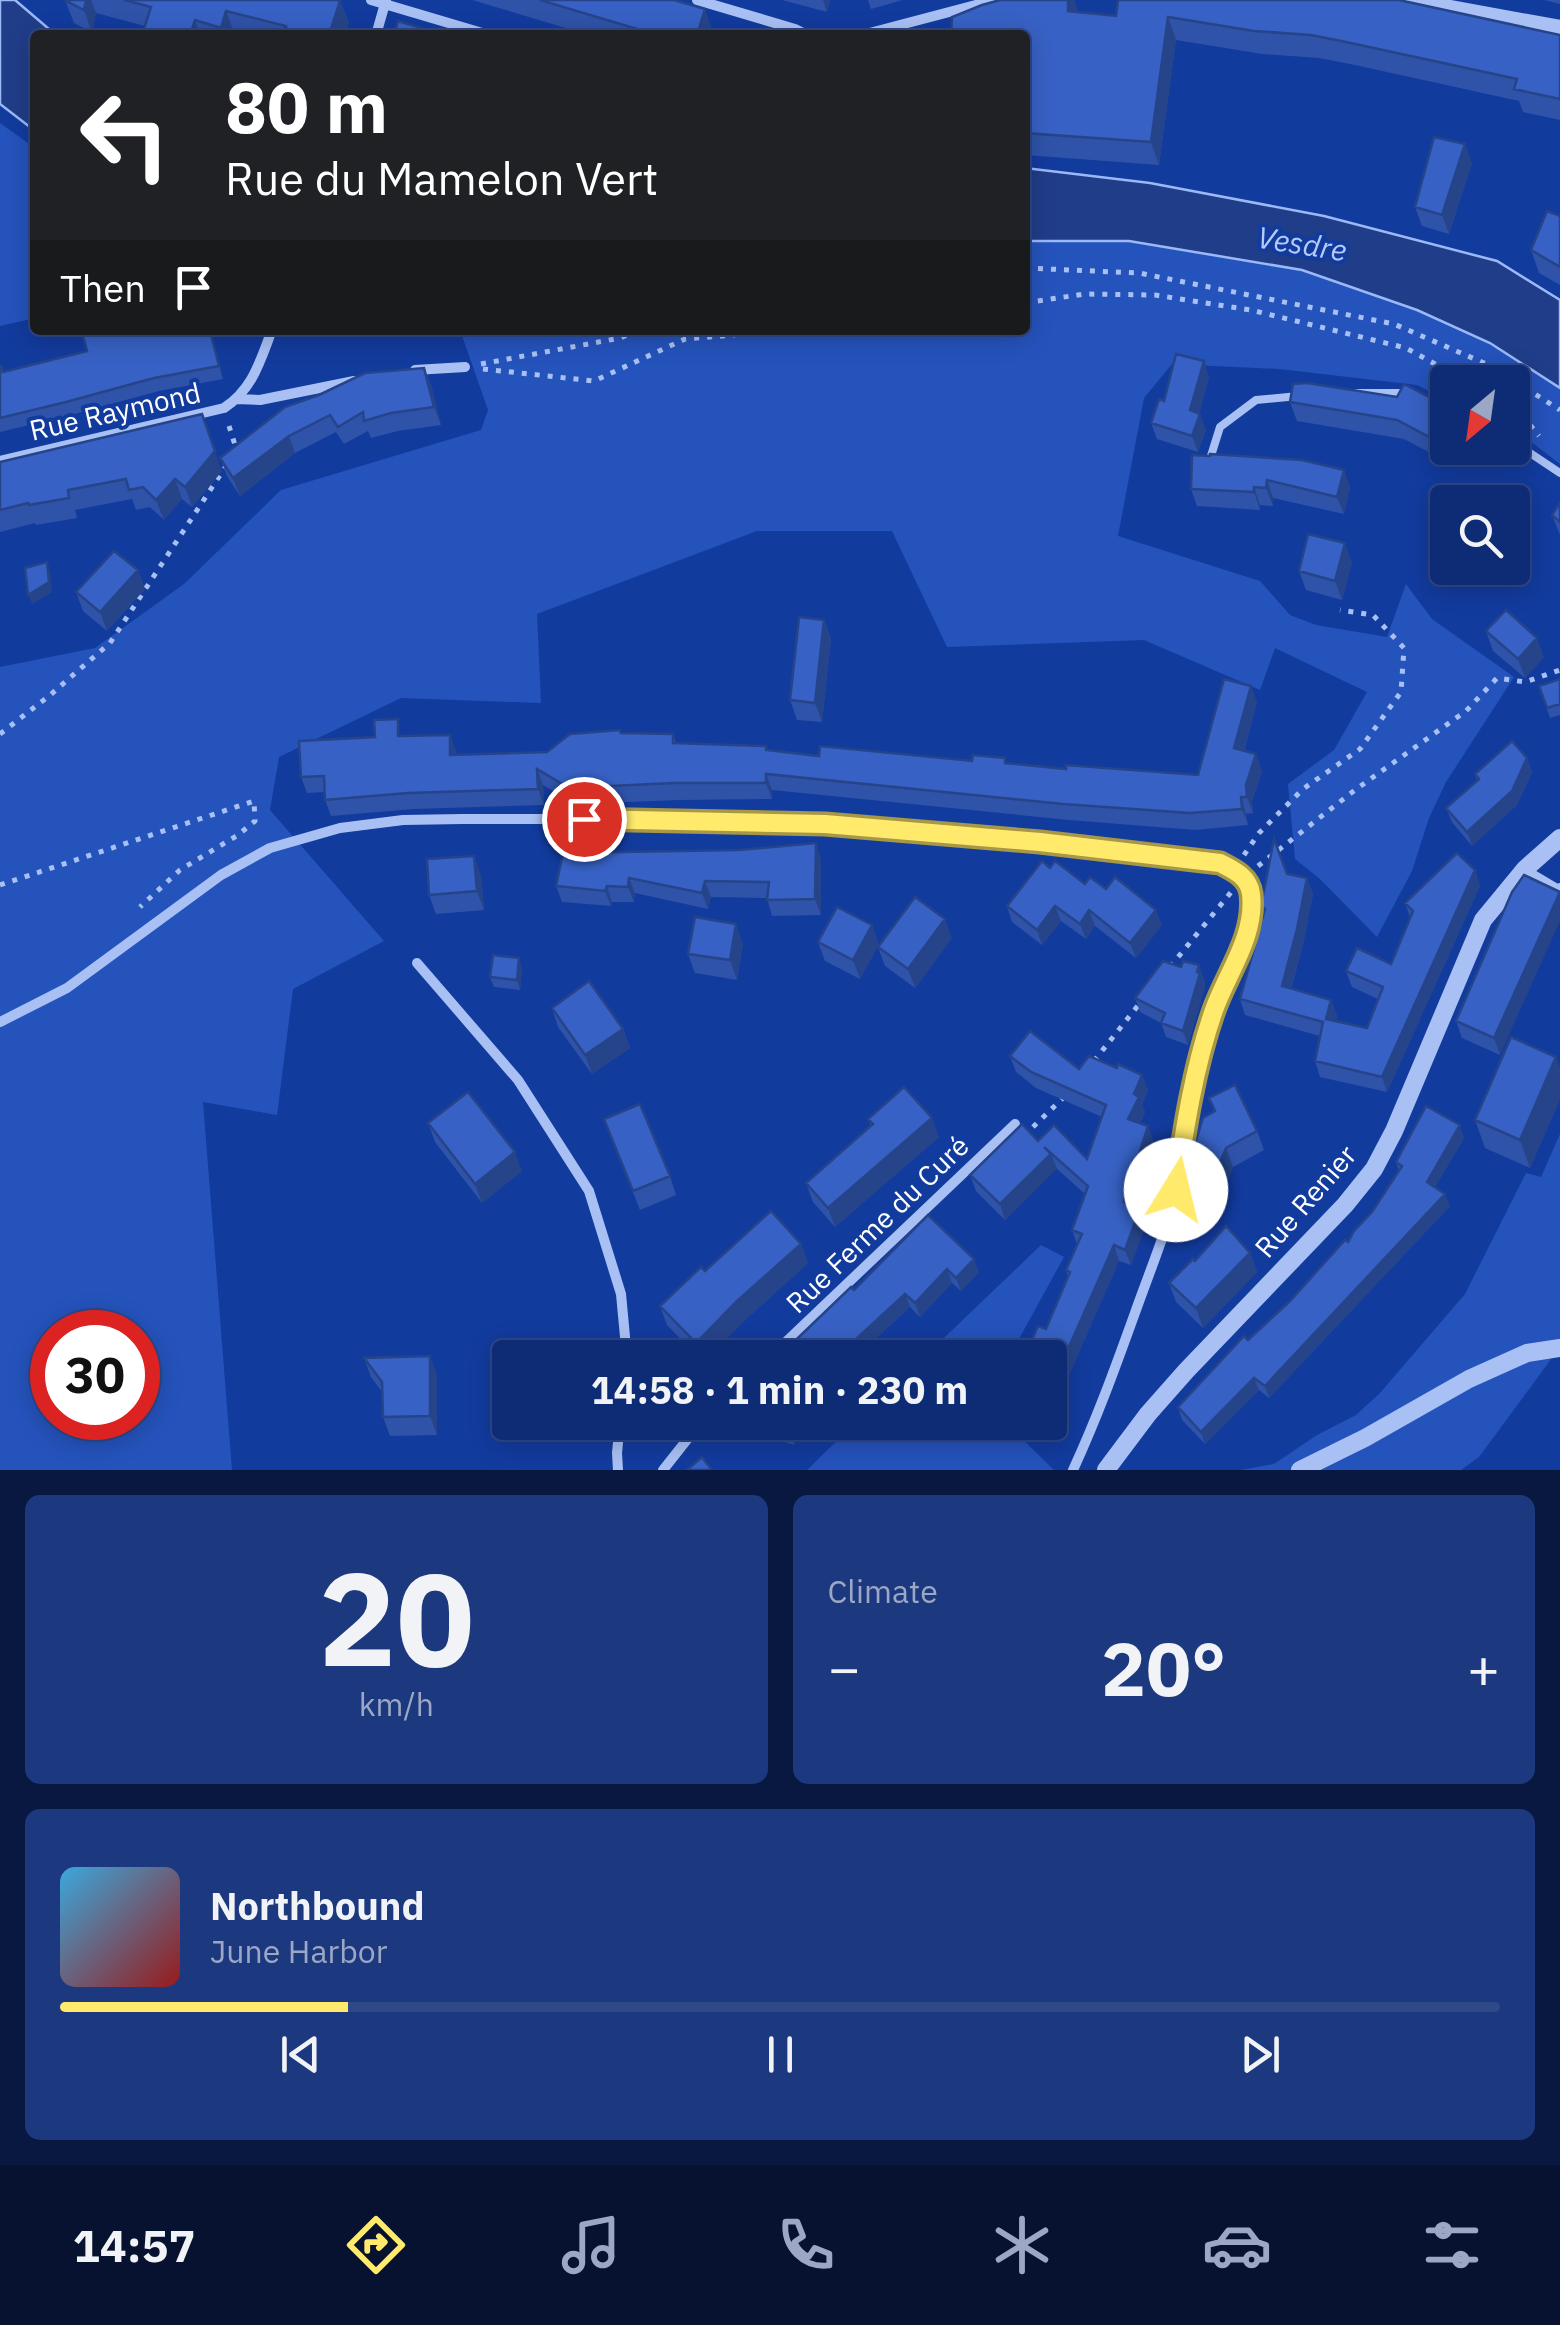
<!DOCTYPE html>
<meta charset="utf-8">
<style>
:root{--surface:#0e2c76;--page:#1c387e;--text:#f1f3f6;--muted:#9ba7c5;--line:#2e4888;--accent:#ffea6c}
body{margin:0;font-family:"IBM Plex Sans",sans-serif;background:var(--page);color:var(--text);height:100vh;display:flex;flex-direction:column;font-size:38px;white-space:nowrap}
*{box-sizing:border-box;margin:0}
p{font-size:32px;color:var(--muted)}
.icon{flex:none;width:55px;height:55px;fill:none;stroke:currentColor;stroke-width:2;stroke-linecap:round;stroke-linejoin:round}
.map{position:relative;height:1470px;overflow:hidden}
.drawer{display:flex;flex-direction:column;gap:25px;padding:25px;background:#081841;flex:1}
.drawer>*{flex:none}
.top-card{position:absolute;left:30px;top:30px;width:1000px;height:305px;border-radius:10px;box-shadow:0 5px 25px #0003,0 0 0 2px var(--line);background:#202124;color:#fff;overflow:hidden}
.needle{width:65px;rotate:209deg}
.tools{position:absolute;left:1430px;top:365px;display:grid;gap:20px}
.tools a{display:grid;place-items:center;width:100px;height:100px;border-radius:10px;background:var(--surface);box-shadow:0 5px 25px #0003,0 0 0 2px var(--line);font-size:50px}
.speed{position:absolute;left:30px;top:1310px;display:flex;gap:20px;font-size:50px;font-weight:700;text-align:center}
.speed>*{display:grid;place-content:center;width:130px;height:130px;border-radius:50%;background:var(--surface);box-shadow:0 5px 25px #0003,0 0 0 2px var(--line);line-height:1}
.speed .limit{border:15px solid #d22;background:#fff;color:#111}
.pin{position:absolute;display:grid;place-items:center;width:85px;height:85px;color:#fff;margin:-42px;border:5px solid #fff;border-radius:50%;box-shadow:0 2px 10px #0007}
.me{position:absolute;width:110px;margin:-55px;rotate:9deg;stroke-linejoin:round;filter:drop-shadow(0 0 8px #0008)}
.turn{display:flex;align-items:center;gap:35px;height:210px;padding:0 30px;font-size:45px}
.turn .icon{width:130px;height:130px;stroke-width:2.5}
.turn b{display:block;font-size:70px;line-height:85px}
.then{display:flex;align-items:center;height:95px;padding:0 30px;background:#0003;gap:20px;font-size:38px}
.big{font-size:75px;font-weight:700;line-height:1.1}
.drawer .tile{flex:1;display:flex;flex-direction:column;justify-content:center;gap:15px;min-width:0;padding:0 35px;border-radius:15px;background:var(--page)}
.drawer .dial{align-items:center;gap:0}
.dial b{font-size:130px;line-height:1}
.song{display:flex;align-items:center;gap:30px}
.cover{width:120px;height:120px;border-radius:15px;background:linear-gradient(135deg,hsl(200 70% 55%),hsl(0 70% 35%))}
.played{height:10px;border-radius:5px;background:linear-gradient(90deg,var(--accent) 20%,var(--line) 20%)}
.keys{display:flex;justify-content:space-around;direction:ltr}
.heat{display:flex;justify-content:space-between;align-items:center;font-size:55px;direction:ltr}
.drawer .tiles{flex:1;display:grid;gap:25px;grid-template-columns:1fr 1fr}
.tile:last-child{grid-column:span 2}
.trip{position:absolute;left:492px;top:1340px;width:575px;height:100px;border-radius:10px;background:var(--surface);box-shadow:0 5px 25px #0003,0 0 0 2px var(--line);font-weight:700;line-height:100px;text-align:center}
.tabs{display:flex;height:160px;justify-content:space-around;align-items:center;background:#06122f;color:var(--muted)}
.tabs .icon{width:70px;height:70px}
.tabs .active{color:var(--accent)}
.tabs b{font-size:45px;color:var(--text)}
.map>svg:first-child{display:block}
</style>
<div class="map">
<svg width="1560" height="1470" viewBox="0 0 1560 1470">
<rect width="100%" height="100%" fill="#123b9e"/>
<path fill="#2553bc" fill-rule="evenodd" d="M0 123 35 148V318L0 326Z
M1025 241H1129L1302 270 1417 310 1490 343 1560 388V464L1522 435 1513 430 1512 382H1448L1447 400 1417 385 1279 369 1172 364 1144 398 1118 536 1260 581 1290 615 1316 625 1387 637 1406 584 1432 619 1514 677 1446 782 1429 818 1412 871 1377 937 1320 879 1295 859 1288 784 1334 750 1367 692 1275 648 1260 690 1144 640 947 647 892 531H757L537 614 541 703 401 698 279 757 270 810 384 941 293 989 277 1115 203 1102 232 1470H0V667L95 648 184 584 281 490 481 430 488 410 460 330H1025ZM52 1332H138V1418H52Z
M1560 1134V1347L1479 1457 1461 1470H1241L1274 1464 1317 1435 1356 1415 1380 1393 1465 1294 1526 1173 1541 1177Z
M1041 1245 1064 1257 1009 1357H924Z
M856 1422 1006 1423 1054 1470H807Z"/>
<path fill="#203d89" stroke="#9bb8f7" stroke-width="2.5" d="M0 0H15L56 35H35V131L0 104Z
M1025 168 1150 183 1324 216 1497 261 1560 300V388L1490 343 1417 310 1302 270 1129 241H1025Z"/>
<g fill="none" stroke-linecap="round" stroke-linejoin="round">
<path stroke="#a9c0f4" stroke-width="5" stroke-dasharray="5 8" stroke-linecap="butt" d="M1025 268 1139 273 1394 324 1491 366 1560 410
M1025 303 1084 294 1155 295 1251 310 1406 348 1468 382
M481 364 620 338 639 330
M483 369 594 381 685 339 734 335 749 330
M1512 407 1518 410 1539 436
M229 426 236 448
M0 734 49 696 110 643 226 466
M1244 855 1259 833 1303 789 1360 749 1401 692 1404 648 1373 615 1340 610
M1258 866 1355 790 1466 711 1497 678 1525 682 1560 670
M0 885 254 801 255 821 238 835 180 870 140 907
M1170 967 1232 891
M1094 1061 1140 1003
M1033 1127 1065 1096"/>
<path stroke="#a9c0f4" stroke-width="8" d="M1357 393H1408
M1512 441 1560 473
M1210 459 1220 427 1256 400 1298 396
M1525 869 1557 888 1560 887"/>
<path stroke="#a9c0f4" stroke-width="10" d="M371 0 489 35
M697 0 795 29 807 35
M376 35 386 0
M862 35 995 0
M415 370 465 367
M237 399 260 400 354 381
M0 461 224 408C253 389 260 361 272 330
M417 963 518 1080 589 1191 621 1294 627 1358
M0 1022 67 988 221 875 270 848 340 828 403 820 462 819H583L825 824 1040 842 1220 863C1234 870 1249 877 1251 894 1257 938 1221 984 1210 1024 1194 1079 1187 1134 1176 1190 1168 1227 1153 1263 1140 1299 1119 1357 1099 1414 1073 1470
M769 1358 1015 1124
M618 1470 617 1453 620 1422
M663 1470 701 1422"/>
<path stroke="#a9c0f4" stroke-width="18" d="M1401 0 1560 29
M1106 1470 1148 1414 1186 1371 1345 1205 1374 1169 1394 1131 1483 920 1525 869 1560 838
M1300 1470 1365 1438 1469 1379 1527 1353 1560 1348"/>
</g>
<path fill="#2f53a9" d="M65 0H337L340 1 349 23 345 35H242L234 33V35H142L145 26 96 13 92 33 74 23Z
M472 0H674L713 32 712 35H589Z
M782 0H830L827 12Z
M868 0H903L871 9Z
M1118 0 1560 35V120L1523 112 1519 101 1355 65 1319 58 1262 54 1176 40 1159 165 1025 155V35L1077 8V12L1116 16Z
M1544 0H1560V4Z
M1472 163 1449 234 1422 226 1415 207Z
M1560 216V285L1539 273 1531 250Z
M211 330 223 379 159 391 71 415 0 432V366L4 372Z
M424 368 431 385 441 425 398 431 371 438 368 431 344 444 336 432 295 453 240 496 227 476 220 458Z
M1209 377 1199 414 1206 430 1198 452 1157 439 1151 423 1164 401Z
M1290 402 1448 407 1444 460 1404 439 1297 421Z
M1192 455 1350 487 1344 514 1273 498V506L1260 505V510L1197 506 1191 489Z
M0 462 222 471 192 507 182 499 164 520 150 507 136 510 132 499 75 510 77 518 36 525 35 523 0 532Z
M1560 503V535L1552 515Z
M1352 562 1342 600 1306 590 1299 571Z
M138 570 145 589 107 631 83 611 76 592Z
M824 620 831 639 822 722 797 720 790 700Z
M1486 631 1544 657 1525 678 1493 651Z
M1560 679V715L1550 718 1539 686Z
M1257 702 1244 751 1262 771 1252 801 1253 813 1246 814 1248 825 1195 830 1069 820 772 790V799L679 800 575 804 543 785 544 805 414 809 331 816 325 800V792L307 793 301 777 375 737 404 735 456 751V755L547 752 622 733 673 734 676 743 766 746 768 750 819 756 972 761 1005 758 1007 764 1066 769 1198 775Z
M1527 758 1532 772 1517 805 1472 846 1452 822 1446 808 1477 781 1475 774Z
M821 859V915L772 916 767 898 711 897 708 909 635 893 634 902H612L611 906 562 902 556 886Z
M1050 868 1085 884 1162 925 1136 958 1095 926 1086 939 1061 921 1042 945 1012 922 1007 906Z
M1475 870 1480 886 1387 1092 1320 1077 1315 1061 1320 1036 1245 1015 1240 999 1264 914 1261 906 1287 874 1307 878 1313 894 1303 945 1291 989 1331 1000 1337 1016 1336 1021 1367 1028 1378 999 1352 987 1346 971 1391 964 1410 917 1405 903Z
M481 875 484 910 436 914 429 895Z
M1524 875 1500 1055 1462 1038 1456 1021Z
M952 938 915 988 885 966 878 947Z
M818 942 879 944 860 979 825 961Z
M743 944 737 980 695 973 688 954Z
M522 968 520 990 494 987 490 977Z
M1204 979 1205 987 1188 1045 1166 1037 1161 1023 1140 1012 1135 998Z
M552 1008 623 1029 630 1048 592 1074 558 1027Z
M1010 1056 1079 1069 1117 1068 1142 1075 1148 1090 1142 1105 1145 1112 1140 1123 1154 1142 1134 1206 1146 1224 1131 1265 1119 1261 1050 1418 1046 1329 1068 1277 1066 1270 1077 1244 1072 1230 1085 1194 1056 1168 1005 1220 976 1191 970 1175 1038 1141 1087 1159 1102 1117 1036 1088 1016 1072Z
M1556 1057 1560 1068V1099L1530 1168 1485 1148 1475 1120Z
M1209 1098 1257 1131 1264 1150 1233 1167 1218 1205 1193 1192 1186 1173 1214 1112Z
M604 1119 670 1176 676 1195 640 1210Z
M868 1119 939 1137 835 1227 813 1202 806 1183 871 1126Z
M428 1123 522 1171 482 1203 435 1142Z
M1464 1138 1435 1187 1450 1206 1269 1398 1259 1390 1205 1444 1182 1420 1178 1407 1290 1301 1348 1242 1372 1212 1399 1171 1396 1162Z
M928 1215 979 1272 961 1291 952 1283 920 1317 910 1307 855 1358H777L854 1290Z
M801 1244 808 1263 743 1322 707 1358H699L667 1325 660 1306 705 1271Z
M1250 1253 1257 1272 1203 1328 1176 1302 1169 1283 1195 1261Z
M364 1358 437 1375V1435L390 1436 383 1417 382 1392 371 1377Z
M755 1422H799L794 1445 759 1434Z"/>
<path fill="#264489" d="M86 0H91L96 13 92 33 84 10Z
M823 0H830L827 12Z
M1068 0H1074L1077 8 1076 33 1068 11Z
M340 1 349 23 345 35H329Z
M705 9 713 32 712 35H697Z
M226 11 234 33V35H224L221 28Z
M1168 17 1176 40 1159 165 1151 142Z
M195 20 200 35H190Z
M1465 144 1472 163 1449 234 1442 215Z
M210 330H211L223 379 219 366Z
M1204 361 1209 377 1197 422 1200 414 1206 430 1198 452 1192 436 1190 410Z
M424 368 431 385 441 425 434 407Z
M202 414 222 471 192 507 185 487Z
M1448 422V448H1451L1444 460 1437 441Z
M289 436 295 453 240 496 233 478Z
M1344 470 1350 487 1344 514 1337 497Z
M175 479 182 499 164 520 156 500Z
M1267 480 1273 498V506L1266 488Z
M1254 487 1260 505V510L1254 492Z
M1345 543 1352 562 1342 600 1335 581Z
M47 562 50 572 52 592 32 604 28 595Z
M138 570 145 589 107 631 100 612Z
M824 620 831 639 822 722 815 703Z
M1537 638 1544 657 1525 678 1518 659Z
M1251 686 1257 702 1240 764 1234 748Z
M450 735 456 751V772L450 755Z
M1256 754 1262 771 1252 801 1253 813 1247 797 1246 785Z
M1527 758 1532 772 1517 805 1472 846 1467 832Z
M537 769 543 785 544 805 538 789Z
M766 774 772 790V799L766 783Z
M1241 797 1246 814 1248 825 1242 809Z
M816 843 821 859V915L815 899Z
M474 856 481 875 484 910 477 891Z
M1475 870 1480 886 1387 1092 1382 1077Z
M629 878 635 893 634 902 628 887Z
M1307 878 1313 894 1303 945 1287 1002 1282 986Z
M705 881 711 897 708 909 702 893Z
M607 886 612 902 611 906 605 891Z
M1560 892V921L1500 1055 1494 1038Z
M1055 906 1061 921 1042 945 1037 930Z
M1089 910 1095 926 1086 939 1080 924Z
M1156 910 1162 925 1136 958 1130 943Z
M945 919 952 938 915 988 908 969Z
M736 924 743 944 737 980 730 960Z
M872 925 879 944 860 979 853 960Z
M519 958 522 968 520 990 517 980Z
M1199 965 1204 979 1205 987 1188 1045 1183 1031Z
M1331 1000 1337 1016 1332 1035 1326 1019Z
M623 1029 630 1048 592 1074 585 1055Z
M1556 1057 1560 1068V1099L1530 1168 1520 1140Z
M1142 1075 1148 1090 1142 1105 1145 1112 1134 1135 1128 1119 1134 1094Z
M932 1118 939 1137 835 1227 828 1208Z
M1460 1125 1464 1138 1431 1194 1427 1182Z
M1148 1126 1154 1142 1130 1218 1124 1202Z
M1226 1148 1233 1167 1218 1205 1211 1186Z
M515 1152 522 1171 482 1203 475 1184Z
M1051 1154 1057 1169 1005 1220 1000 1204Z
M1445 1194 1450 1206 1269 1398 1265 1386Z
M1140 1208 1146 1224 1131 1265 1125 1250Z
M801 1244 808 1263 743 1322 707 1358H701L696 1343 736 1302Z
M1114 1245 1119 1261 1050 1418V1390Z
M1250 1253 1257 1272 1203 1328 1196 1308Z
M974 1259 979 1272 961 1291 956 1278Z
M947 1269 952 1283 920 1317 915 1303Z
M905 1294 910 1307 855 1358H842L841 1353Z
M838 1350 840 1358H829Z
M430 1356 437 1375V1435L430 1416Z
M1254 1378 1259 1390 1205 1444 1201 1432Z
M791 1422H799L794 1445 789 1431Z"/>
<path fill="#3761c4" stroke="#264489" stroke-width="2.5" d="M65 0H86L84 10 66 1Z
M124 0H337L340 1 329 35H308L285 28 286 26 226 11 221 28 195 20 190 35H142L151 7Z
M540 0H674L705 9 697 35H657Z
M1000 0H1068V11L1116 16 1118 0H1399L1560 35V99L1514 89 1517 79 1346 42 1311 35 1254 31 1168 17 1151 142 1025 133V35H951L952 17 982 5Z
M398 21 445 35H394Z
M1434 137 1465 144 1442 215 1415 207Z
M1547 211 1560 216V267L1531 250Z
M91 330H210L219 366 154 378 66 402 0 418V366H1L3 372 87 351 82 332Z
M1176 354 1204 361 1190 410 1200 414 1192 436 1151 423 1159 399 1164 401Z
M424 368 434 407 391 413 364 421 363 412 338 427 330 415 289 436 233 478 220 458 285 407 319 395 365 373Z
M1307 383 1397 397 1404 384 1448 407V422L1437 441 1397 420 1290 402 1293 384Z
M202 414 215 451 185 487 175 479 156 500 143 487 129 490 126 479 68 490 69 498 29 505 28 503 0 510V462Z
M1210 454 1302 460 1344 470 1337 497 1267 480 1266 488 1254 487V492L1191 489 1192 455 1210 456Z
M1560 503V522L1552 515Z
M1308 534 1345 543 1335 581 1299 571Z
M114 551 138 570 100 612 76 592Z
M47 562 49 582 28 595 25 568Z
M1506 610 1537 638 1518 659 1486 631Z
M799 617 824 620 815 703 790 700Z
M1224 679 1251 686 1234 748 1256 754 1246 785 1247 797H1241L1242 809 1190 813 1063 804 766 774V783H673L569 788 537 769 538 789 408 793 325 800 324 776 301 777 299 741 375 737 374 720 398 719V736L450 735V755L547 752 570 734 620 730 621 733 673 734V743L766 746V750L819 756 820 746 972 761 973 755 1005 758V763L1066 769V765L1198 775Z
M1560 679V704L1547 708 1539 686Z
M1512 741 1527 758 1512 791 1467 832 1446 808 1479 779 1475 774Z
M1274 839 1287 874 1307 878 1297 929 1282 986 1331 1000 1326 1019 1367 1028 1383 987 1346 971 1357 948 1391 964 1413 911 1405 903 1457 853 1475 870 1382 1077 1315 1061 1323 1022 1240 999 1265 909 1261 906Z
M816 843 815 899 767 900 769 882 705 881 702 893 629 878 628 887 607 886 605 891 556 886 563 853 739 850Z
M474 856 477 891 429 895 427 859Z
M1042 861 1050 868 1055 861 1085 884 1090 877 1106 889 1115 877 1156 910 1130 943 1089 910 1080 924 1055 906 1037 930 1007 906Z
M1524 875 1560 892 1494 1038 1456 1021 1512 892Z
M915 897 945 919 908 969 878 947Z
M837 907 872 925 853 960 818 942Z
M695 917 736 924 730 960 688 954Z
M493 955 519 958 517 980 490 977Z
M1163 961 1181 967 1183 961 1199 965 1197 972 1200 973 1183 1031 1161 1023 1165 1013 1135 998Z
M589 981 623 1029 585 1055 552 1008Z
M1030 1031 1079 1069 1089 1056 1117 1068 1118 1064 1142 1075 1134 1094 1139 1097 1128 1119 1148 1126 1124 1202 1140 1208 1125 1250 1114 1245 1050 1390V1358H1024L1038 1326 1046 1329 1070 1272 1066 1270 1082 1234 1072 1230 1088 1186 1044 1147 1051 1154 1000 1204 970 1175 1022 1124 1038 1141 1054 1125 1087 1159 1106 1105 1031 1072 1010 1056Z
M1511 1037 1556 1057 1520 1140 1475 1120Z
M1235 1085 1257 1131 1226 1148 1211 1186 1186 1173 1203 1118 1215 1111 1209 1098Z
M904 1087 932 1118 828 1208 806 1183 873 1124 868 1119Z
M468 1092 515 1152 475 1184 428 1123Z
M640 1104 670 1176 633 1191 604 1119Z
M1426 1106 1460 1125 1427 1182 1445 1194 1265 1386 1254 1378 1201 1432 1178 1407 1244 1336 1248 1340 1290 1301 1345 1240 1348 1242 1354 1231 1372 1212 1402 1166 1396 1162Z
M771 1211 801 1244 736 1302 696 1343 660 1306 701 1267 705 1271Z
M928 1215 974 1259 956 1278 947 1269 915 1303 905 1294 841 1353 838 1350 829 1358H777L851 1287 854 1290Z
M1226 1226 1250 1253 1196 1308 1169 1283 1193 1259 1195 1261Z
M430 1356V1416L383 1417 382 1382 364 1358Z
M760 1422H791L789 1431Z
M702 1457 712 1470H687Z"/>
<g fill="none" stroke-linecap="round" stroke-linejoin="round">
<g stroke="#a69846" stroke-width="25">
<path id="route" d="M584 819 825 824 1040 842 1220 863C1234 870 1249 877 1251 894 1256 936 1227 973 1214 1010 1194 1067 1184 1131 1176 1190"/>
</g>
<use href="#route" stroke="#ffea6c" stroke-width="18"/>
</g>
<g text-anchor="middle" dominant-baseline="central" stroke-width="8" stroke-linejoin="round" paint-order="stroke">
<g font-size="28" fill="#fff" stroke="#123b9e">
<text transform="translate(115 411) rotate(-13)">Rue Raymond</text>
<text transform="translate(1305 1201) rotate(-49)">Rue Renier</text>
<text transform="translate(877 1224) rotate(-44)">Rue Ferme du Curé</text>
</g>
<g font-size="30" font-style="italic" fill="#b6cbfa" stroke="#123b9e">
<text transform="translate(1302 243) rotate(9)">Vesdre</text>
</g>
</g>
</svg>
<div class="tools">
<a><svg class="needle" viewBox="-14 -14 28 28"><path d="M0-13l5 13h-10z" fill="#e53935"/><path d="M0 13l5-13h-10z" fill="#9ba7c5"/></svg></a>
<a><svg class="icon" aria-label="search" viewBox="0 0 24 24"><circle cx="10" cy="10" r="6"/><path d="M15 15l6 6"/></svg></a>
</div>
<div class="speed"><div class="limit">30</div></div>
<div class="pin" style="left:584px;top:819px;background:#d93025"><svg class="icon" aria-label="arrive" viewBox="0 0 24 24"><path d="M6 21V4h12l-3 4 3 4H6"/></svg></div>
<svg class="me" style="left:1176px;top:1190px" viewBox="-20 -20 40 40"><circle r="19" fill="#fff"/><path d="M0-13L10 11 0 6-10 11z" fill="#ffea6c"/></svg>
<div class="trip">14:58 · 1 min · 230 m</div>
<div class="top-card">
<div class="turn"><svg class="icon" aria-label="left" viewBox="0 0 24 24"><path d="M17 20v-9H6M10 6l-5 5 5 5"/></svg><div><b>80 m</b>Rue du Mamelon Vert</div></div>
<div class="then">Then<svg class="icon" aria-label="arrive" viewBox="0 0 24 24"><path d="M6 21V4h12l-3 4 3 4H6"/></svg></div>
</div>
</div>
<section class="drawer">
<div class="tiles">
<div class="tile dial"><b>20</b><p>km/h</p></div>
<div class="tile"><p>Climate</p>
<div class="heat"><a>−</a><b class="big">20°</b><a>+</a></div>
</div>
<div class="tile">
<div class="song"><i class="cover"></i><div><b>Northbound</b><p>June Harbor</p></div></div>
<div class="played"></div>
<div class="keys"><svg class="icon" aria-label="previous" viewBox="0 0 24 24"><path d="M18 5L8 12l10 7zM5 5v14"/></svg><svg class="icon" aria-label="pause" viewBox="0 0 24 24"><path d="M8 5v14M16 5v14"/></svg><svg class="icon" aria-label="next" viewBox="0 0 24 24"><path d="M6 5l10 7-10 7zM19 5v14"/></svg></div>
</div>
</div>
</section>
<nav class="tabs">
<b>14:57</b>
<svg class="icon active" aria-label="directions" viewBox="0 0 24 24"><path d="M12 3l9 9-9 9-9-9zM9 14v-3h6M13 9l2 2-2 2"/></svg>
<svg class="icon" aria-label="music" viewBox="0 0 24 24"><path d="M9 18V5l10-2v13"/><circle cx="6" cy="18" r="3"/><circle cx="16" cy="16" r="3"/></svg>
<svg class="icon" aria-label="phone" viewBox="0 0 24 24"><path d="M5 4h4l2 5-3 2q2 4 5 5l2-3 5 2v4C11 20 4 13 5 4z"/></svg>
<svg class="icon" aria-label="climate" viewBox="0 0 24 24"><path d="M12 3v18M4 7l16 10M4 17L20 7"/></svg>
<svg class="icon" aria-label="car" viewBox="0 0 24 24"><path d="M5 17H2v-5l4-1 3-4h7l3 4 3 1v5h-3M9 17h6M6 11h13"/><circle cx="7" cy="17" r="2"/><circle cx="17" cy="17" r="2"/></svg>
<svg class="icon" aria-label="filters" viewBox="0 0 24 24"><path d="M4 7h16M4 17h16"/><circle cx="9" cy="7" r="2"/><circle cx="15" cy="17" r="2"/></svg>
</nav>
